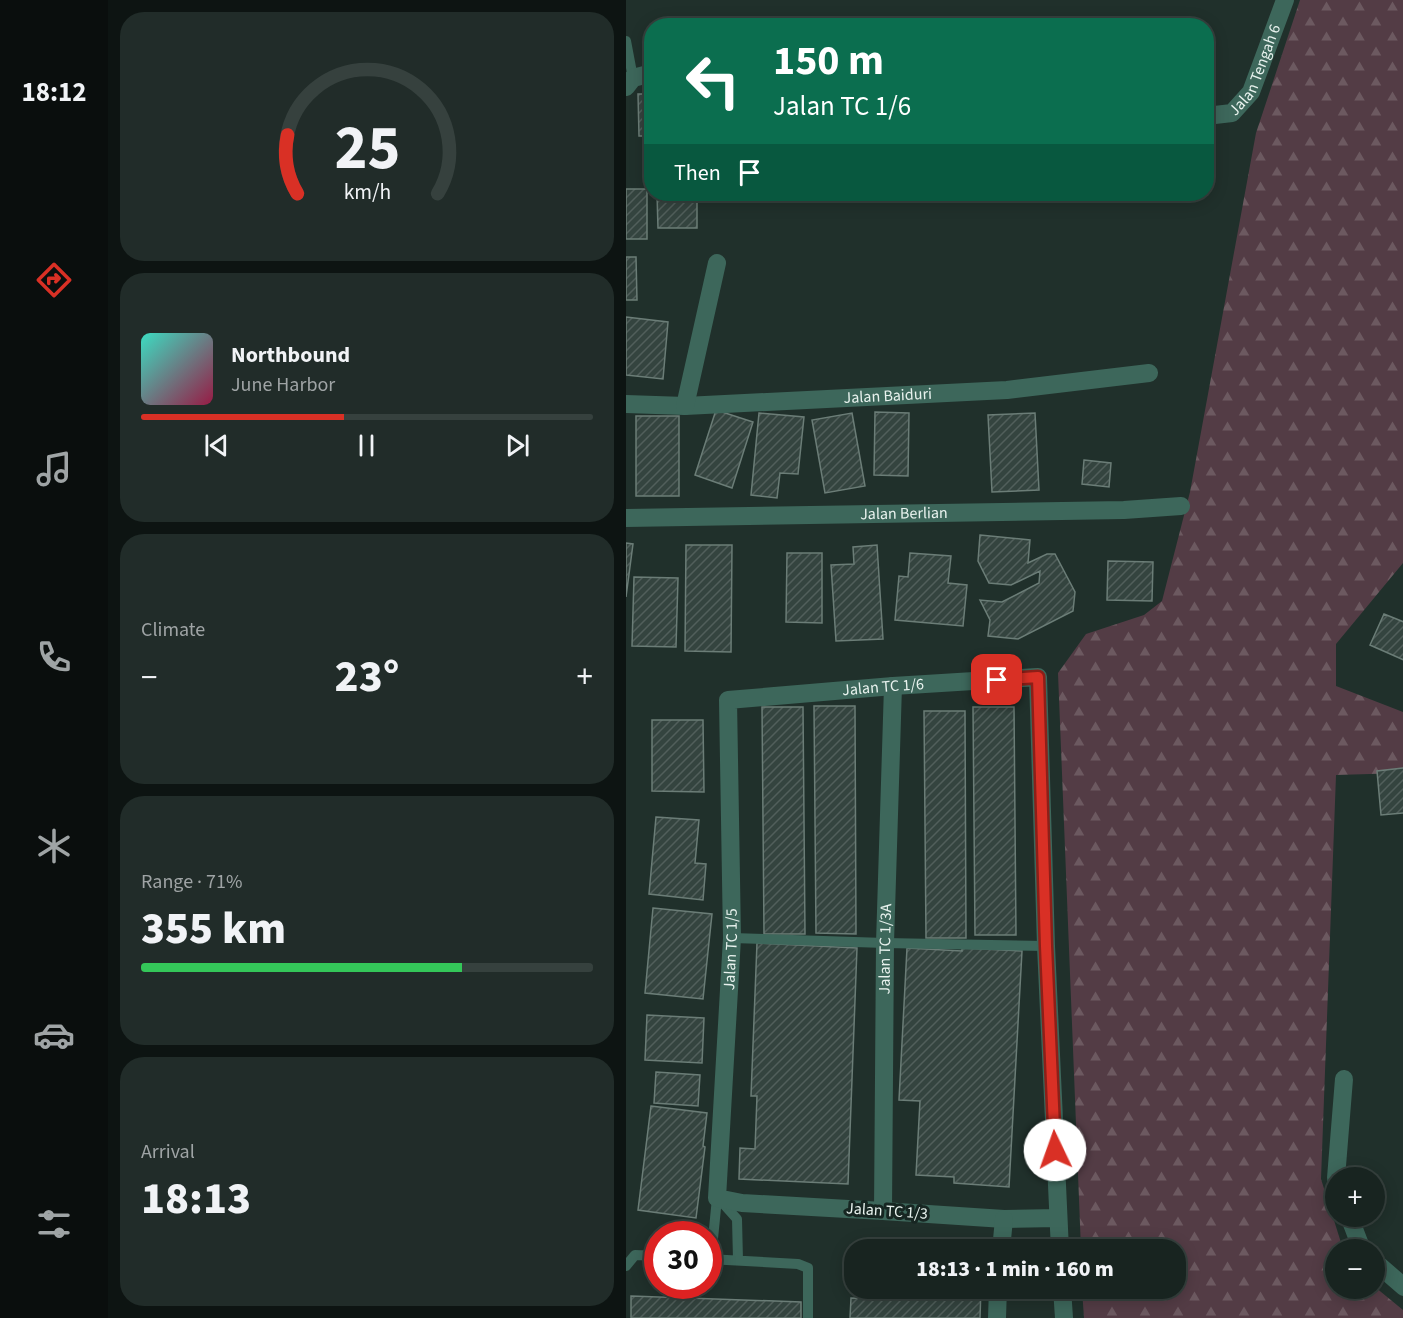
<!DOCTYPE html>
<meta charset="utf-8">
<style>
:root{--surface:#182420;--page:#212c29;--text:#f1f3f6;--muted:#9fa4a5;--line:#36413e;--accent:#d93025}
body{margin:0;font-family:"Source Sans 3",sans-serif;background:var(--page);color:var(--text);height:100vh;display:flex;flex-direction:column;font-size:22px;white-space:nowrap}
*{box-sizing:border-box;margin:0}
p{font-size:20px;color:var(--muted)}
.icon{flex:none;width:33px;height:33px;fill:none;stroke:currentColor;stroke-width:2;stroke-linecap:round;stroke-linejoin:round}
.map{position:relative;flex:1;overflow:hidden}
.drawer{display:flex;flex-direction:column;gap:12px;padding:12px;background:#0d1412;width:518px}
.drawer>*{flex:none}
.guide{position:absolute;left:18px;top:18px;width:570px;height:183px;border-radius:24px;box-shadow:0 3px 15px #0003,0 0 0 2px var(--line);background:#0b6e4f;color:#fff;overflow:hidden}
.tools{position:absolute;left:699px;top:1167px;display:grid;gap:12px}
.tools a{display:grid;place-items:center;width:60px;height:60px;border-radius:50%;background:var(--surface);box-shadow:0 3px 15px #0003,0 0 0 2px var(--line);font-size:30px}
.speed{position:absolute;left:18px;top:1221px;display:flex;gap:12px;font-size:30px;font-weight:700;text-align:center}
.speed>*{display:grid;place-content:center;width:78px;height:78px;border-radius:50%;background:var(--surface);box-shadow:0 3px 15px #0003,0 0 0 2px var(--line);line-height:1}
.speed .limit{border:9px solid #d22;background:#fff;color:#111}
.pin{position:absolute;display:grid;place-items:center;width:51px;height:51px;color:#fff;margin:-26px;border-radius:12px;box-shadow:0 3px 9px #0006}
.me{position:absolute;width:66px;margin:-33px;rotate:357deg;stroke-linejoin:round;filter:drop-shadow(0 0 4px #0008)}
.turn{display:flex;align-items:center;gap:21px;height:126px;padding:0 30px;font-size:27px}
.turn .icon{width:78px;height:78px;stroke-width:2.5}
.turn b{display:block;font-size:42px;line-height:51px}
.then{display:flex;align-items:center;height:57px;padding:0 30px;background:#0003;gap:12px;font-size:22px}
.big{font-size:45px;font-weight:800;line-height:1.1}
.drawer .widget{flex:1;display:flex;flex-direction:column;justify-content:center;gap:9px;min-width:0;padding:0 21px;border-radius:24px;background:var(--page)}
.drawer .dial{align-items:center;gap:0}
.dial svg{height:156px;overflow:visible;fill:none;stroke:var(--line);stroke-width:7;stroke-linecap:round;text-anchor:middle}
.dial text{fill:var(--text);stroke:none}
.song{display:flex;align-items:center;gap:18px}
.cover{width:72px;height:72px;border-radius:9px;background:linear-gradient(135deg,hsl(170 70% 55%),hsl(340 70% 35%))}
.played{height:6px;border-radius:3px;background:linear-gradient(90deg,var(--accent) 45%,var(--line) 45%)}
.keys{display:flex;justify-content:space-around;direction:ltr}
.heat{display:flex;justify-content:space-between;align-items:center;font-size:33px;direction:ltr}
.charge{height:9px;border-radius:4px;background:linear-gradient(90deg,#34c759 71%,var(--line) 0)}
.trip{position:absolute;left:218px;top:1239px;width:342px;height:60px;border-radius:24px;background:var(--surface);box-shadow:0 3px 15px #0003,0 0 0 2px var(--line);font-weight:800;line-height:60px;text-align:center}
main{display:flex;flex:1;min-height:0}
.tabs{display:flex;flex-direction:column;width:108px;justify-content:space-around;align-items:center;background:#0a0e0d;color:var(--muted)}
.tabs .icon{width:42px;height:42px}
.tabs .active{color:var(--accent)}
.tabs b{font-size:27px;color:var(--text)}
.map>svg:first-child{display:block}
</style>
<main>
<nav class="tabs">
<b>18:12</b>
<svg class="icon active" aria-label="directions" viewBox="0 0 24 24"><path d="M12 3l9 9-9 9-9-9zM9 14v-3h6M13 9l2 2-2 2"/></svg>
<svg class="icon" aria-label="music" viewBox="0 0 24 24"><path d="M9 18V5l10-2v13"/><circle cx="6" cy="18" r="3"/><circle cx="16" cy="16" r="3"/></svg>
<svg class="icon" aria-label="phone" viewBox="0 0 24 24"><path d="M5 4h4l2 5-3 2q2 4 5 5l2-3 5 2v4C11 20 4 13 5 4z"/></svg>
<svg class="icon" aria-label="climate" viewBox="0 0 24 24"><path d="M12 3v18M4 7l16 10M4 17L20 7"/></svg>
<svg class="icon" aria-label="car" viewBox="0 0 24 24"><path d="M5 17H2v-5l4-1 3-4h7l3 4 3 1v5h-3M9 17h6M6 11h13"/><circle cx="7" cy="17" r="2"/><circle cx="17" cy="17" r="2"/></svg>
<svg class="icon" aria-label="filters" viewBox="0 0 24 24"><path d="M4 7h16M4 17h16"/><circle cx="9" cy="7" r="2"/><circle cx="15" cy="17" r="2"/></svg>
</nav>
<section class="drawer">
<div class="widget dial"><svg viewBox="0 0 100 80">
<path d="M14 69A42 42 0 1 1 86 69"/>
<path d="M14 69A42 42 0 0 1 9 39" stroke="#d93025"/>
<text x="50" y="56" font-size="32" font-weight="700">25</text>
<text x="50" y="72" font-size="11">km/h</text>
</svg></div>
<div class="widget">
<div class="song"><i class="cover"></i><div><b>Northbound</b><p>June Harbor</p></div></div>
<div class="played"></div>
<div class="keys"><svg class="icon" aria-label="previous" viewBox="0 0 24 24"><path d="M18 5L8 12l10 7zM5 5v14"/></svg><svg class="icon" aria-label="pause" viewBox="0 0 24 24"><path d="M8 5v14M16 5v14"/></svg><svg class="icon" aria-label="next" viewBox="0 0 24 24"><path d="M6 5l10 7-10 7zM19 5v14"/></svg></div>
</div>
<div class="widget"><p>Climate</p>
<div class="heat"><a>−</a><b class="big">23°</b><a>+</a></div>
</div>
<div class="widget"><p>Range · 71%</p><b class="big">355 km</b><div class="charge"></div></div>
<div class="widget"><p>Arrival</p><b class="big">18:13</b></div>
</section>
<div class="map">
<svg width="778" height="1318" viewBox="0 0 778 1318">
<defs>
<pattern id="forest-firs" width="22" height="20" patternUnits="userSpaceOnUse" patternTransform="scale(1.5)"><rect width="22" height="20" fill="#533c45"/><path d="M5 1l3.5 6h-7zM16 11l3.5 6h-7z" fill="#6c5960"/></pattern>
<pattern id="building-hatch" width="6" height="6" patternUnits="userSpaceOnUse" patternTransform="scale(1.5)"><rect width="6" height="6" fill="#34443f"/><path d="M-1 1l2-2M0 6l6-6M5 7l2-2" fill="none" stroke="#515f5b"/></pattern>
</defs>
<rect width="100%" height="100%" fill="#20302b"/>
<path fill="url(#forest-firs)" d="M674 0H777V563L710 644V686L777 712V773L710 775 695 1179 717 1249 710 1250V1288H748L749 1287 777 1310V1318H458L456 1289 549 1288V1250L455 1249 432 673 460 634 518 615 536 601 564 492 630 133Z"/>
<path fill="url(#building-hatch)" stroke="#6b7d77" stroke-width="1.5" d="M12 94H26V136H13Z
M0 189H21V239H0Z
M31 194H71V228H32Z
M0 257H10L11 300H0Z
M0 317 42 322 37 379 0 375Z
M90 410 127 422 106 488 69 475Z
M249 412 283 413 282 476 248 475Z
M133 413 178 417 172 474 154 473 151 498 125 495Z
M226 413 239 486 199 493 186 420Z
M409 413 413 490 366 492 362 415Z
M10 416H53V496H10Z
M458 460 485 463 483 487 456 484Z
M354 535 404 540 402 563 421 554H429L449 592 447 611 392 639 362 636 364 620 354 600 376 602 413 583 414 571 385 585 363 583 352 561Z
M0 543 7 544 0 597Z
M60 545H106L105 652 59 651Z
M251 545 257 639 210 641 205 565 228 564 227 547Z
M161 553H196V623L160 622Z
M284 553 325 556 322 583 341 585 337 626 269 620 273 576 282 577Z
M482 561 527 562 526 601 481 600Z
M8 577 52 578 50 647 6 646Z
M758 614 778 622V660L744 645Z
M188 706H229L230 934 190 933Z
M136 707H177L179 934H138Z
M347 707H388L390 935H349Z
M298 711H339L340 938H300Z
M26 720H77L78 792 26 791Z
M778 768V813L755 815 751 771Z
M30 817 73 820 69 863 80 864 77 900 23 894Z
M27 908 86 914 77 999 19 993Z
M131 943 231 948 222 1184 113 1179 114 1148 129 1149 131 1096H125Z
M281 948 336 951V948L396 951 383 1187 328 1183V1177L290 1175 294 1101 273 1100Z
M21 1015 78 1018 76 1063 19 1060Z
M30 1072 74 1075 72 1106 28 1103Z
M25 1106 81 1113 77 1146 79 1147 70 1218 12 1210Z
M286 1245 357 1248V1250H286Z
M285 1288H355L354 1318H224L225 1298 285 1300Z
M5 1296 175 1302V1318H5Z"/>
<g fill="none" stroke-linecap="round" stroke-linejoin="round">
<path stroke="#3d675b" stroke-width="10" d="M0 41 7 78
M106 938 259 943 420 946
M94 1200 111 1219 112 1260
M82 1259 172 1264 182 1268V1318
M85 1259 91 1198
M0 1266 9 1255 32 1256"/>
<g stroke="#3d675b" stroke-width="18">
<path d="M0 87 7 78 26 73"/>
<path id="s1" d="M580 116 606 113 625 92 659 0"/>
<path id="s2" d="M0 404 59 406 381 390 523 373"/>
<path d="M59 406 91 263"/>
<path id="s3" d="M0 518 498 510 555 506"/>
<path d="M710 1178 718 1079"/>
<path id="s4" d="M257 1211 259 943 267 686"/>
<path d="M723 1216 736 1250"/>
<path id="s5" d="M432 1218 378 1219 257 1211 116 1203 91 1198 106 938 102 700 267 686 412 677 420 946 434 1250"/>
<path d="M375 1250 378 1219"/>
<path d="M748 1261 778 1287"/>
<path d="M436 1288 438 1318"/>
<path d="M371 1318 372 1288"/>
</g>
</g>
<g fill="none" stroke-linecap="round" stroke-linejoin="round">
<g stroke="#8d1f18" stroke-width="15">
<path id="route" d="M371 680 412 677 420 946 429 1150"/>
</g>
<use href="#route" stroke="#d93025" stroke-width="10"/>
</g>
<g text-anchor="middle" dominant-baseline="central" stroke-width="6" stroke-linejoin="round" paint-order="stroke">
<g font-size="16" fill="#e8f2ee" stroke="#172622">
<text stroke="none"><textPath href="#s1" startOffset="76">Jalan Tengah 6</textPath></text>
<text stroke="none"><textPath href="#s2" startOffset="262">Jalan Baiduri</textPath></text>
<text stroke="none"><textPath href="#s3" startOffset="278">Jalan Berlian</textPath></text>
<text stroke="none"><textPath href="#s5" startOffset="996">Jalan TC 1/6</textPath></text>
<text stroke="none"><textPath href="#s4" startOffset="262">Jalan TC 1/3A</textPath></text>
<text stroke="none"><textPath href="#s5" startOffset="591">Jalan TC 1/5</textPath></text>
<text transform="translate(261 1211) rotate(4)">Jalan TC 1/3</text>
</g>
</g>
</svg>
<div class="tools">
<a>+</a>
<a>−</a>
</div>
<div class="speed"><div class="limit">30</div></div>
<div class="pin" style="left:371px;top:680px;background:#d93025"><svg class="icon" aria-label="arrive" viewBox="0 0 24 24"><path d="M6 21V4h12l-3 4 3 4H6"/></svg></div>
<svg class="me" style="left:429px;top:1150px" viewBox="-20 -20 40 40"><circle r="19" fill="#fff"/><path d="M0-13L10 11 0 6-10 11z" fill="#d93025"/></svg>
<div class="trip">18:13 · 1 min · 160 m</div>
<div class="guide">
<div class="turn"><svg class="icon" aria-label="left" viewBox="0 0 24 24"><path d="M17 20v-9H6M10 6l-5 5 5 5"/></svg><div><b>150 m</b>Jalan TC 1/6</div></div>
<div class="then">Then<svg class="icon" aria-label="arrive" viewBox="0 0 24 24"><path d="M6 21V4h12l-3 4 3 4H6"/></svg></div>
</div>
</div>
</main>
